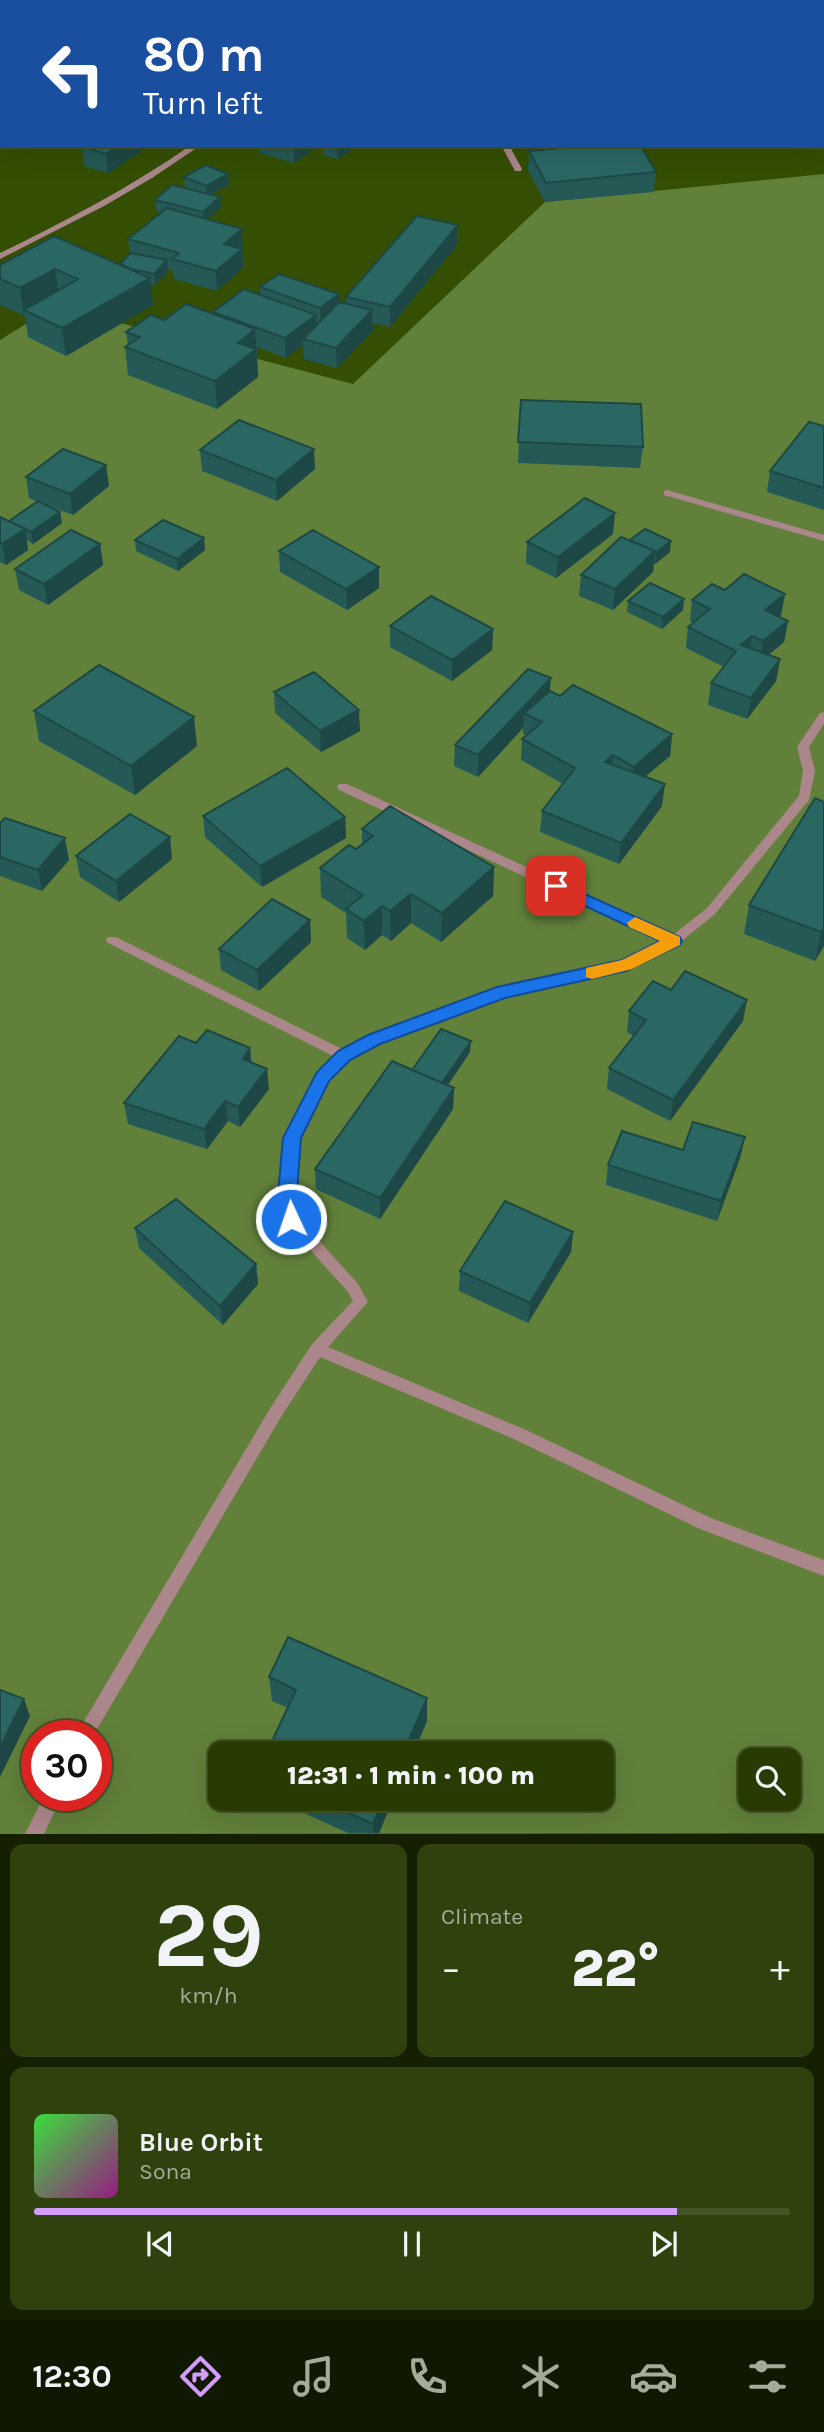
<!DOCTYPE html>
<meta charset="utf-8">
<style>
:root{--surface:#273b03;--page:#2f420d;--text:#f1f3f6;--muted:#a4ad9a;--line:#435525;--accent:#d39cfd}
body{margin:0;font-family:Karla,sans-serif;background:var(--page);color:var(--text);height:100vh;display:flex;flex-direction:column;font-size:26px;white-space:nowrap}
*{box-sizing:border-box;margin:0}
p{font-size:23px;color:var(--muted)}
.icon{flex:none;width:38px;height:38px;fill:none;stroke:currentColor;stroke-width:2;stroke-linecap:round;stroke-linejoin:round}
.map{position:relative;height:1834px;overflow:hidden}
.sheet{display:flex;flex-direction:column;gap:10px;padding:10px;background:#152002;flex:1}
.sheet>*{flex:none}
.guide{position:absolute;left:0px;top:0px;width:824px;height:147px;box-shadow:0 7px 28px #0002,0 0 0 2px var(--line);background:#1a4fa0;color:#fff;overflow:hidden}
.buttons{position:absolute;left:738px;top:1748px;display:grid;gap:14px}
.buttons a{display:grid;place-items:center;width:63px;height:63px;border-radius:14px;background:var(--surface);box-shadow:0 7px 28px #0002,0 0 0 2px var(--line);font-size:35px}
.speed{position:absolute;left:21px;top:1720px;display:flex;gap:14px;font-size:35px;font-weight:700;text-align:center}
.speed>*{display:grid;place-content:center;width:91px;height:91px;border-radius:50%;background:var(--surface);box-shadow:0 7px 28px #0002,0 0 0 2px var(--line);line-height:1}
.speed .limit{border:10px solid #d22;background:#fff;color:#111}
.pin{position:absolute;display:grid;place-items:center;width:60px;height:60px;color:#fff;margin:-30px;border-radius:14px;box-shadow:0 4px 10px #0006}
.me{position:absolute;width:77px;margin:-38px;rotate:357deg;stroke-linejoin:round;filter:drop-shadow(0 0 5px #0008)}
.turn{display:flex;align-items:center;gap:24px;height:147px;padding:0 28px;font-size:32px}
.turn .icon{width:91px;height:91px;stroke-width:2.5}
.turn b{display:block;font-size:49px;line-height:60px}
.big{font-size:52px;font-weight:800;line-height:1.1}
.sheet .card{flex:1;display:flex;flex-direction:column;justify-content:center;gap:10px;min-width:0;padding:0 24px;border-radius:14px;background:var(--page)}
.sheet .dial{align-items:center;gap:0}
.dial b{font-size:91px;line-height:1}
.song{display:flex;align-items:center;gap:21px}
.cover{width:84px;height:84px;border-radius:10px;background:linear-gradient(135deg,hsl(120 70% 55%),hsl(310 70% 35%))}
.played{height:7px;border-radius:4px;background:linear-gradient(90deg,var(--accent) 85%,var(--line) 85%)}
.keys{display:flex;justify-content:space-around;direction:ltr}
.heat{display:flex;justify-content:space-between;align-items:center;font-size:38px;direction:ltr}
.sheet .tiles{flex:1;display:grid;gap:10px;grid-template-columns:1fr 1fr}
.card:last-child{grid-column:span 2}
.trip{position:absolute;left:208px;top:1741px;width:406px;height:70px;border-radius:14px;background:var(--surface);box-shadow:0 7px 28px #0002,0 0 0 2px var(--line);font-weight:800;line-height:70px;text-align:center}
.tab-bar{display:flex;height:112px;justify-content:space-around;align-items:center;background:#101801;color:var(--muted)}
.tab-bar .icon{width:49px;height:49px}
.tab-bar .on{color:var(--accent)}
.tab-bar b{font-size:32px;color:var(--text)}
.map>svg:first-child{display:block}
</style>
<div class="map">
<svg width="824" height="1834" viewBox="0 0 824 1834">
<rect width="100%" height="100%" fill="#344f04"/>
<path fill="#61803a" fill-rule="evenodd" d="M824 174V1833L0 1834V340L55 306 353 384 545 202ZM37 1736H96V1796H37ZM220 1754H602V1799H220ZM751 1760H789V1799H751Z"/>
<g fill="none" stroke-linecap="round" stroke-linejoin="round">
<path fill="#ab868b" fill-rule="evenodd" d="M241 0 252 2H242Z
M822 20H824V24H822Z
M0 42H2V46H0Z
M191 145H201L152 178 104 206 0 259V253C66 221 131 187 191 145Z
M501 145H509L522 169 521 171H515Z
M667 490 824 535V541L664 495V491Z
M824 712V724L809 747 815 771 809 800 715 914 678 944 626 970 505 996 379 1044 349 1060 328 1081 299 1138 294 1206 297 1216 358 1284 368 1302 328 1347 524 1429 711 1518 824 1560V1576L700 1529 514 1439 320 1357 281 1417 93 1736H75L271 1407 312 1344 353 1301 348 1292 286 1223 280 1206 285 1138 318 1073 335 1057 108 943 106 940 108 937H116L344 1050 369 1036 499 989 623 961 663 941 339 790 337 787 339 784H347L673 935 707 908 799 796 803 771 797 747 820 713Z
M44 1796H62L44 1834H25Z"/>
</g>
<path fill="#245955" d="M0 0H36L37 2H2V30H0Z
M85 0H119L117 2H85Z
M413 0H443L442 2H413Z
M769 0H824V7L822 6V2H777Z
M824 33V60L822 54Z
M83 145H150L108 173 84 166 82 146Z
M259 145H320L294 163 260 153Z
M323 145H358L338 159 323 155Z
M533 145H640L656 172 654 192 545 202 528 171 529 151H536Z
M228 174 229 185 211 194 221 207 207 219 243 248 242 249 243 268 217 291 174 279 173 271 168 269V271L155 285 150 284 153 305 66 356 28 337 25 316 0 305V265L120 264 130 255 128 239 162 212 156 210 155 200 192 190 185 187 184 177Z
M458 244 390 327 373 323V331L337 368 304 359 303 345 286 358 257 347 258 377 217 409 128 375 125 347 128 345 126 332 164 320 213 314V312L260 295V287L346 304V297Z
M521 400 643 447 640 468 518 463Z
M824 426V510L767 492 770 471Z
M200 450 315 469 277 501 202 471Z
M26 477 109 486 73 515 39 502 60 512 62 523 33 544 27 540 28 550 6 565 0 562V517L9 521 38 502 29 498Z
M613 534 556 578 526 563 527 542Z
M135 540 205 550 178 571 136 551Z
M630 541 670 552 655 564 654 563 653 572 613 610 579 596 581 575Z
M100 544 103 565 48 605 19 590 15 569Z
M279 551 379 567V588L347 610 280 572Z
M725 590 785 594 781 615 779 617 788 621 784 642 768 655 780 659 776 681 747 719 708 705 711 683 724 667 686 648 688 627 693 623 690 621 692 600Z
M628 601 683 610 662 629 627 612Z
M390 626 493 629 492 650 452 681 390 647Z
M550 691 560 696 672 734 670 756 645 777 662 806 619 864 540 832 542 811 563 784 521 760 522 739 526 736 523 734V728L478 777 454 766 455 745Z
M274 692 360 731 321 752 275 713Z
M34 711 197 746 135 795 39 741Z
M824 802V946L815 961 744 934 749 905Z
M203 816 345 817 346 838 262 887 205 837Z
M0 823 69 860 42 891 0 876Z
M362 829 494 867 493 896 441 942 411 923 391 941 382 935 365 950 347 938 346 913 321 897 320 868 356 849 362 845Z
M170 837 172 859 119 902 80 877 76 856Z
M310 920 311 942 259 991 221 970 219 949Z
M629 1011 743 1021 670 1121 607 1089 609 1068 634 1036 627 1032Z
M196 1043 252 1062 269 1089 240 1127 228 1121 207 1149 128 1124 124 1103Z
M470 1052 448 1085 454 1088 453 1109 380 1219 316 1189 315 1169 412 1070Z
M745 1137 740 1158 717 1221 606 1185 608 1165Z
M135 1228 256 1264 258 1284 223 1325 139 1248Z
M573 1232 571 1252 528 1323 459 1291 460 1271Z
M269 1677 427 1721 413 1754H266L288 1708 272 1701Z
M273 1799H393L379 1833H348Z"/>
<path fill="#1d4845" d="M27 0H36L37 2H25Z
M119 145H150L108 173 106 154Z
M294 145H320L294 163Z
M343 145H358L338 159 337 149Z
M540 145H639L540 157Z
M228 174 229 185 207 196 206 186Z
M220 197 221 207 204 222 203 212Z
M458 225V244L390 327V307Z
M242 229 243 268 217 291 216 271 224 244Z
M167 260 168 271 155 285 154 274Z
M55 269 59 297 24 310V316L20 288Z
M150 278 153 305 66 356 62 328Z
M339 294 340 314 321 328 320 308Z
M372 310 373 331 337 368 336 348Z
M316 315 317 335 303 339V345L286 358 285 338Z
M255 329 258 377 217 409 215 381 238 343Z
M314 449 315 469 277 501 276 480Z
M106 465 109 486 73 515 70 494Z
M60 512 62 523 33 544 31 532Z
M615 513 613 534 556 578 558 557Z
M25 529 28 550 6 565 2 544Z
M204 538 205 550 178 571 177 559Z
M671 541 670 552 655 564 656 553Z
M100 544 103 565 48 605 44 584Z
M655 551 653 572 613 610 615 589Z
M379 567V588L347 610 346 589Z
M785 594 781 615 762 631 765 610Z
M684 599 683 610 662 629 663 617Z
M788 621 784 642 759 663 763 641Z
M493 629 492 650 452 681V660Z
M752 636 748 658 741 645Z
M780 659 776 681 747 719 751 698Z
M551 678 549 700 524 713 523 728 478 777V755Z
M359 710 360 731 321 752 320 731Z
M194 717 197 746 135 795 131 766Z
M672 734 670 756 631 788 634 767Z
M613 755 611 777 605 762Z
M665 784 662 806 619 864 621 843Z
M345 817 346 838 262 887 260 866Z
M170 837 172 859 119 902 116 881Z
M65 838 69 860 42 891 38 870Z
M494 867 493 896 441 942 442 913Z
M411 894V923L391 941 390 911Z
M382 906V935L365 950 364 921Z
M310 920 311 942 259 991 257 970Z
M824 928V946L815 961 821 932Z
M747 1000 743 1021 670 1121 673 1100Z
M471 1041 470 1052 442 1094V1083Z
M250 1048 252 1069 243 1059Z
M267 1069 269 1089 240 1127 238 1107Z
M454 1088 453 1109 380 1219V1198Z
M225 1101 228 1121 207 1149 204 1129Z
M745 1137 740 1158 717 1221 721 1201Z
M573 1232 571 1252 528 1323 530 1303Z
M256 1264 258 1284 223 1325 220 1306Z
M427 1698V1721L413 1754H403Z
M24 1699 30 1716 0 1777V1747Z
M384 1799H393L379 1833H373V1824Z"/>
<path fill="#2a6763" stroke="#1d4845" stroke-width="2" d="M0 0H27L25 2H2V12H0Z
M83 145H119L106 154 82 146Z
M324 145H343L337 149Z
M593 145H640L656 172 546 183 529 151Z
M206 165 228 174 206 186 184 177Z
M172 185 220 197 203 212 155 200Z
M167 208 242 229 224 244 242 249 216 271 172 259 179 253 128 239Z
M417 216 458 225 390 307 346 297Z
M54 236 150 278 62 328 24 310 78 279 55 269 20 288 0 279V265Z
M131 253 167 260 154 274 131 269 120 264Z
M279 274 339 294 320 308 260 287Z
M244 289 316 315 285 338 213 312Z
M339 302 372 310 336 348 303 339Z
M186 304 255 329 238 343 256 349 215 381 125 347 140 337 126 332 151 315 164 320Z
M521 400 641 404 643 447 518 442Z
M239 420 314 449 276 480 200 450Z
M809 422 824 426V488L770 471Z
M63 449 106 465 70 494 26 477Z
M585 498 615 513 558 557 527 542Z
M38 501 60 512 31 532 9 521Z
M0 517 25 529 2 544 0 543Z
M163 520 204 538 177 559 135 540Z
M645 529 671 541 656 553 654 552 655 551 630 540Z
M71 530 100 544 44 584 15 569Z
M313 530 379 567 346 589 279 551Z
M621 537 655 551 615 589 581 575Z
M744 574 785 594 765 610 788 621 763 641 752 636 741 645 780 659 751 698 711 683 736 651 688 627 710 609 692 600 712 584 725 590Z
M650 583 684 599 663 617 628 601Z
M431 596 493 629 452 660 390 626Z
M99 665 194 717 131 766 34 711Z
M528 669 551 678 478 755 455 745Z
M314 672 359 710 320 731 274 692Z
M573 685 672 734 634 767 613 755 605 762 665 784 621 843 542 811 575 768 522 739 542 722 524 713 550 691 560 696Z
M287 768 345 817 260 866 203 816Z
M815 798 824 802V928L821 932 749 905Z
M390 806 494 867 442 913 411 894 390 911 382 906 364 921 346 909 363 895 320 868 349 845 356 849 373 836 362 829Z
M130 814 170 837 116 881 76 856Z
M5 818 65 838 38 870 0 857V823Z
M272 899 310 920 257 970 219 949Z
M685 971 747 1000 673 1100 609 1068 646 1020 629 1011 653 981 671 990Z
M441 1029 471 1041 442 1083 412 1070Z
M207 1030 250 1048 243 1059 267 1069 238 1107 225 1101 204 1129 124 1103 179 1036 196 1043Z
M392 1061 454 1088 380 1198 315 1169Z
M693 1122 745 1137 721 1201 608 1165 622 1131 683 1150Z
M176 1199 256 1264 220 1306 135 1228Z
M505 1201 573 1232 530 1303 460 1271Z
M288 1637 427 1698 403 1754H266L296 1690 269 1677Z
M0 1690 24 1699 0 1747Z
M317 1799H384L373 1824Z"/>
<path fill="#1a73e8" stroke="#114b97" stroke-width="2" d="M556 881 680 937 682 941 680 945 626 971 505 998 380 1044 350 1060 329 1081 301 1138 296 1206 300 1219 297 1225H284L277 1206 283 1138 317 1072 338 1051 368 1035 497 987 622 960 660 941 551 890V882Z"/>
<path fill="#f59e0b" d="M635 917 680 937V945L632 969 592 979 586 977V968L622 960 660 941 629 927 627 923Z"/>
</svg>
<div class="buttons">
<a><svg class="icon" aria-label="search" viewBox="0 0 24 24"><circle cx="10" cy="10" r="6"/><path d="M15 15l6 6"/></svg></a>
</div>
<div class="speed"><div class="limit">30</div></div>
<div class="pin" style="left:556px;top:886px;background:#d93025"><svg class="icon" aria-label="arrive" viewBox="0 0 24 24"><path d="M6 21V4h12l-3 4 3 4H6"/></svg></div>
<svg class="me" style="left:291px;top:1219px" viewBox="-20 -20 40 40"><circle r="17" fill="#1a73e8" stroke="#fff" stroke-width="3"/><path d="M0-11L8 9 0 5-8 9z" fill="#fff"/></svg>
<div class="trip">12:31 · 1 min · 100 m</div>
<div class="guide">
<div class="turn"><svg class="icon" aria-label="left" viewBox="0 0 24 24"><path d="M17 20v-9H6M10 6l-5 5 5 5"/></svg><div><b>80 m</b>Turn left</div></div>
</div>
</div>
<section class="sheet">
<div class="tiles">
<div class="card dial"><b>29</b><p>km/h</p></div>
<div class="card"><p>Climate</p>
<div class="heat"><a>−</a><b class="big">22°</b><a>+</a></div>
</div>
<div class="card">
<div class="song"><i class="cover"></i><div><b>Blue Orbit</b><p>Sona</p></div></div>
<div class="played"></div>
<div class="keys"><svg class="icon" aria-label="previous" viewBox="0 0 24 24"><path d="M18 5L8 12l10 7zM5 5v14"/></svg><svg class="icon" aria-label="pause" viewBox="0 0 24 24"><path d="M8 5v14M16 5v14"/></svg><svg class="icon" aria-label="next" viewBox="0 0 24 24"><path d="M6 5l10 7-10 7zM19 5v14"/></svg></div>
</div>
</div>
</section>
<nav class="tab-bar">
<b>12:30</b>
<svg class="icon on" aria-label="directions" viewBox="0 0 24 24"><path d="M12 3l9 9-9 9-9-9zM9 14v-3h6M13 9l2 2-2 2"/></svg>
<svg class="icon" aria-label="music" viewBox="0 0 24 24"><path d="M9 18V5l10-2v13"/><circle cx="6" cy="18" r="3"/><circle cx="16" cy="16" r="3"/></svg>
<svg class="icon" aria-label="phone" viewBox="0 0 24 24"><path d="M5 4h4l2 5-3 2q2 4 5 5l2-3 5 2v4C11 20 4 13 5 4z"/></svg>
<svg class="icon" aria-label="climate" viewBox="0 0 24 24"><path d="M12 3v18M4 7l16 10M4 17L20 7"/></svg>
<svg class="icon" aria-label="car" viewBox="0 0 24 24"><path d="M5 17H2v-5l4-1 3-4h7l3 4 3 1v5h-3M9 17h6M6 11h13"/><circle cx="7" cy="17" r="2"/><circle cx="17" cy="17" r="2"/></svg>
<svg class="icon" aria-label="filters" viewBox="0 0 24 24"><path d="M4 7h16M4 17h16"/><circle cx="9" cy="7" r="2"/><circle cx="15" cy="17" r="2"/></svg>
</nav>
